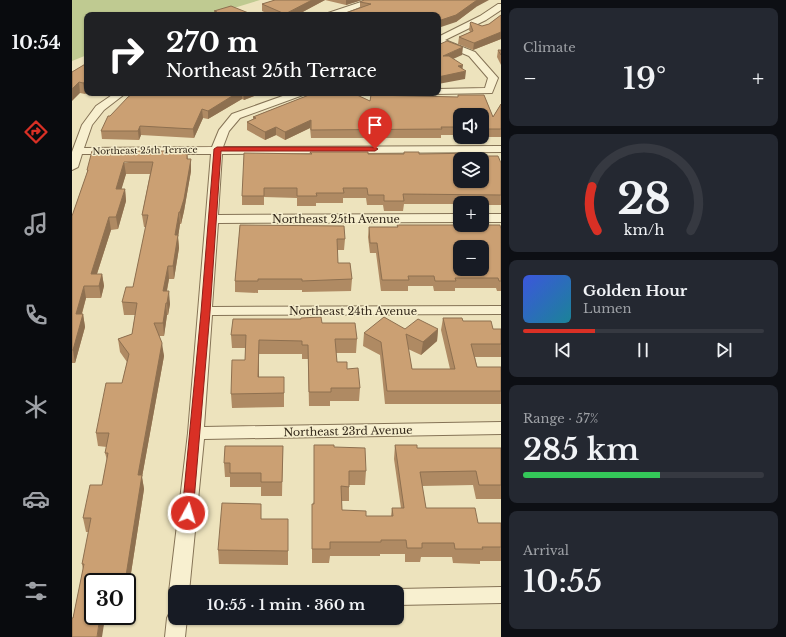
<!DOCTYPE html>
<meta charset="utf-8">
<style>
:root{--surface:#171b24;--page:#242831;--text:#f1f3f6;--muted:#9ea1a6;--line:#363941;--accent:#d93025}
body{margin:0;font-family:"Libre Baskerville",serif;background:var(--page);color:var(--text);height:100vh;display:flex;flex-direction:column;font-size:15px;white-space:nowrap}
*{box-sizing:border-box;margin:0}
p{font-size:13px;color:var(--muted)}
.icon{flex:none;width:22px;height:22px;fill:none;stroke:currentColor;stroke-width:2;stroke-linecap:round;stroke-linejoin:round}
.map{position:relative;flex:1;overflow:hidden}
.sheet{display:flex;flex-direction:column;gap:8px;padding:8px;background:#0d0f14;width:285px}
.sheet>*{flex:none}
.guide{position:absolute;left:12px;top:12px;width:357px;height:84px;border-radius:8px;box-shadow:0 1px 3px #0004;background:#202124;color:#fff;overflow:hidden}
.controls{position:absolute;left:381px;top:108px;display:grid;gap:8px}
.controls a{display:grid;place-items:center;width:36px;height:36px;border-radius:8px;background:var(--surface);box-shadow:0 1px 3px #0004;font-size:20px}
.speed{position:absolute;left:12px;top:573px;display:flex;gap:8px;font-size:20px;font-weight:700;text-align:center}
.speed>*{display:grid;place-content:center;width:52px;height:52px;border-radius:50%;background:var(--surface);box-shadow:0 1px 3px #0004;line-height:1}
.speed .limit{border:2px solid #111;border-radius:6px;background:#fff;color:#111}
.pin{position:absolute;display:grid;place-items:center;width:34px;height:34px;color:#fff;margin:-41px -17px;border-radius:50% 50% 50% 0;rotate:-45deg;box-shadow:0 0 4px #0007}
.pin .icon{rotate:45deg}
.me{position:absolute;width:44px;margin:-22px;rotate:6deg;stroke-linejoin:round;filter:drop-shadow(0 0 3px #0008)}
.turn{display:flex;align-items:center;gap:14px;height:84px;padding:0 16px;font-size:18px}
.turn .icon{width:52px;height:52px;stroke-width:2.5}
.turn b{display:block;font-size:28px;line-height:34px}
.big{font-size:30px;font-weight:600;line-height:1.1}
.sheet .widget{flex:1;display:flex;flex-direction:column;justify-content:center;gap:6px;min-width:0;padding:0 14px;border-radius:8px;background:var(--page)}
.sheet .dial{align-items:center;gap:0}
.dial svg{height:104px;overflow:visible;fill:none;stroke:var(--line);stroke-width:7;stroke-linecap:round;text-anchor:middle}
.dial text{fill:var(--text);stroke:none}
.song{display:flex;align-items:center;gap:12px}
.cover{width:48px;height:48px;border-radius:6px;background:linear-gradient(135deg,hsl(230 70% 55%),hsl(190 70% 35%))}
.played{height:4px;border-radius:2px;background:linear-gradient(90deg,var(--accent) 30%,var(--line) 30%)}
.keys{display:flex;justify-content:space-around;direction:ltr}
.heat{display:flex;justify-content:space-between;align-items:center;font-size:22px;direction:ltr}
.charge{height:6px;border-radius:3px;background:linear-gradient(90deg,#34c759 57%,var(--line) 0)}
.trip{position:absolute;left:96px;top:585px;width:236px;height:40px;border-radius:8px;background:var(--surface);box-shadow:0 1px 3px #0004;font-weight:600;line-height:40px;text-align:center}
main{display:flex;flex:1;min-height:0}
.dock{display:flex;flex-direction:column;width:72px;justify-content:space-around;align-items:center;background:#090b0e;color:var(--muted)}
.dock .icon{width:28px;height:28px}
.dock .selected{color:var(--accent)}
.dock b{font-size:18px;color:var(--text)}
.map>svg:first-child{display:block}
</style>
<main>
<nav class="dock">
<b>10:54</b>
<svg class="icon selected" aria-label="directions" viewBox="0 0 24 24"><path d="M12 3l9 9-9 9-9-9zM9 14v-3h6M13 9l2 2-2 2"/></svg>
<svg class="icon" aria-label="music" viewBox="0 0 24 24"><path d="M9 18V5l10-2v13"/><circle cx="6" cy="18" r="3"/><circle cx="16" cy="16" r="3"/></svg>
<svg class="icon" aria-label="phone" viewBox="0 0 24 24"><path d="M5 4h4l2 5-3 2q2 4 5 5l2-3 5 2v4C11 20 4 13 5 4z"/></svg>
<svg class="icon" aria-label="climate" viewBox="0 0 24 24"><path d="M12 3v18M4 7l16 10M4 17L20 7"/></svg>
<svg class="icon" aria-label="car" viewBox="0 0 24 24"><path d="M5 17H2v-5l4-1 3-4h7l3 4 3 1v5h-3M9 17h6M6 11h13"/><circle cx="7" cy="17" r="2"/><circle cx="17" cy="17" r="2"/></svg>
<svg class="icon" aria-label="filters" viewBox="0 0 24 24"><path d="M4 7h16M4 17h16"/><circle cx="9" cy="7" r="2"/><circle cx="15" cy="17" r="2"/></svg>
</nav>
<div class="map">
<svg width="429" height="637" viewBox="0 0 429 637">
<rect width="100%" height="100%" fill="#ede3bd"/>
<path fill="#bfca91" d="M0 0H188L139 15H15V55L0 61Z"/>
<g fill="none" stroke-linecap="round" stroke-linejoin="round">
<g stroke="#857356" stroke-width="2">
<path id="minor" d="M295 0H307L267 15H255L256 13Z
M426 4H429V10L414 20 373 40 403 52 426 78 420 93 363 94 362 93H366V89L413 88 416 78 397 56 366 43V37L408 16Z
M43 93H54L32 110 20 125 12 148 140 147 147 130 160 114 219 93H233L231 95 168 118 157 131 151 147 429 146V152L150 154 146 215 388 214V222L146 223 140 307 429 306V314L140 315 132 427 429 422V434L132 439 117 592H103V599L100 598 97 592 116 433 139 154H10L6 167 0 170V152L10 125 24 106Z
M410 214H429V222H410Z
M429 587V603L325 605V592H318L325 589Z
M103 610V618H115L113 637H93L95 618 98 612Z"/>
</g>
<use href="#minor" fill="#f8f0d0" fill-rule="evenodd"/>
</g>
<path fill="#af8a63" d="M203 0H290L274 5 253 0 225 15H198L190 11V4Z
M288 2 404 7 384 22 366 15 288 8Z
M429 15V39L401 50 386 44 387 37 398 32 397 30 398 23 410 26 417 24Z
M426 50H429V65L425 57Z
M15 63V92L13 94 8 93 0 72Z
M62 93H190L172 100 170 99 136 119 131 118 122 138 69 135 67 140 30 139 29 131 38 116Z
M242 93H281L283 94V95H285L298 101 299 95 386 97V95H412L421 117 429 104V137H404H410V115H388V135H369V138H239L238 128 213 140 204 135 193 140 175 130V122L181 119V117Z
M115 151 116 159H119V171L112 211 109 224H108L106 237 107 248 102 279H97L95 291 98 304 96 315H95L92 336H87L92 356 70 477 72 489 55 599V582H21V616H52V618H1L11 570 10 564 17 532H14L11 518 30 485 35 460 33 453 35 447 26 446 24 433 50 383 55 362 48 352 46 339 60 334 63 315H52L50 302 61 287 74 227H72L70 215 78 174H54L49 189H53L54 201 46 229 39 230 25 274H30L32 286 29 298H14L10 314H11L13 327 3 363H0V216L15 173V170Z
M238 152 332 154V152L347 154 407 156 429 163V205H410V203H388V204H332L331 211H312L311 205H295L294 198H271V203H244V206H225V198L192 197V205H170V196L237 154Z
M168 225 273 239 272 250H265L266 263 280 279 279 291 230 292V290H186V293L163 292V281Z
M325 225 429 229V291H425L424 288H383V291H362L361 286H336V291H309L304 253H298L296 237 297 227H325Z
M371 318 391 321 421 329H429V357H403L405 367H429V404H313L308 355 291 346 292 333 333 329H366L365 341 349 355 336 349 340 369H378L369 330Z
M250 323 285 339 284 353H264L265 362 275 369 288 388 287 401H258V406H237L236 359H230V354H187V377H212V407L160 408 159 394 173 360 174 348H160L159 335Z
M323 445 345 448H429V499H404L401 485 350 486 354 508 406 523H429V561H408V564L381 563 380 557H349L348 562H333V554H308V556H258L257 563H240V504H241L262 447 294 471 293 485H277V501H270V510L294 516H319L320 508H329L322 459Z
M211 446 210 496H189V487H158V477H153L152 463Z
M189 519H216V565L147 564 146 550Z"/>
<path fill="#8e7050" d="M240 0H253L225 15H213V14Z
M274 0H290L274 5Z
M405 0H417L404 7 384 22 366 28V21Z
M429 32V39L401 50 402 43Z
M391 47 390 55 370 64 371 56Z
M391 65 390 72 394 71 393 79 366 84V77L386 66Z
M15 81V92L13 94 11 83Z
M7 82 8 93 0 101V89Z
M165 93H170V99L136 119V111Z
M171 93H190L172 100Z
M130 109 131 118 122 138 121 129Z
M239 120 238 128 213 140V132Z
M68 126 69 135 67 140 66 131Z
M204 127V135L193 140V132Z
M119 159V171L112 211 109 224 108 212Z
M52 162 54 174 46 201 44 189Z
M53 189 54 201 46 229 44 217Z
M107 212 108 224 106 237 107 248 102 279 101 266 103 235Z
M37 217 39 230 21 286 19 274Z
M96 266 97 279 92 304 91 291Z
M30 274 32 286 29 298 27 286Z
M12 286 14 298 6 327 4 314Z
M97 291 98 304 96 315 95 303Z
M94 303 95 315 92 336 91 323Z
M11 314 13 327 3 363 1 350Z
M366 329 365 341 349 355 351 342Z
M187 340V391L186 377Z
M90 343 92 356 70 477 72 489 55 599V582H53L66 475Z
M28 616H32L33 618 30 637H25Z"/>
<path fill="#cba073" stroke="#8e7050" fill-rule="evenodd" d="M203 0H240L213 14 190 4Z
M292 0H405L384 15 366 21V15H268L299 4 288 2Z
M159 6 179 14 177 15H136L145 12 142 11Z
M429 15V32L402 43 387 37 401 31 398 23 399 22 410 26 417 24Z
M375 41 391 47 371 56H377L391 65 386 66 394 71 366 77V45Z
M426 50H429V55Z
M15 63V81L11 83 7 82 0 89V72Z
M62 93H165L136 111 130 109 121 129 68 126 66 131H29L36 116H38L56 97Z
M242 93H281L283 94 280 95H285L298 101 299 95 386 97V95H412L421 117 429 104V129H410V115H388V127H369L370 129 239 130V120L213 132 204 127 193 132 175 122 184 118 181 117Z
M20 151H115V159H119L112 199 108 212H107L103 235H106L101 266H96L91 291H97L95 303H94L91 323H82L90 343 66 475H70L53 582H21V616H28L25 637H0V618H1L12 564H10L19 518H11L18 485H30L36 453H33L37 433H24L34 383H50L57 354 46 339 60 334 65 303 50 302 54 287H61L76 215H70L81 162H52L44 189H53L44 217H37L19 274H30L27 286H12L4 314H11L1 350H0V216L16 170H15Z
M238 152H296V154H332V152H347V154L407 153V156H426L429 163V195L331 194 332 201H312V195H296L295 188H271L272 193H244L245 196H225V188H192V196H170L172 153 240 154ZM388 159H410V181H388Z
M168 225 272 226 273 239H265L266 263H278L280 279 230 281V279H186V281H163Z
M325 225H428L429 229V281H427L426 278H383L384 281H363L362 276H336L337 280H310L305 243H298L297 227H326ZM388 247H410V269H388Z
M249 317 250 323H283L285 339H263L265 362H275V369L286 368 288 388H259V392H237L236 345H230V341L187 340 186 377H212V393L159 394 160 360H173L174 335H159L161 319H229V318Z
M312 317 333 329 346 319 366 329 351 342 334 334 340 369H383L371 318H390L391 321H419L421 329H429V344H399L405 367H429V391H315L309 342 292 333Z
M242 445H262V447L293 448 294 471H277V487L269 486 270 510 294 511V516H321L320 508H332L323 445H345V448H429V485H407L404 471 348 472 354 508H403L406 523H429V547H410L411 549H383L382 543H350V548H335L334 540H309V542H258V549H240V504H242Z
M153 446H211L210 482H189V473H158V463H152Z
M150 503 189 504V519H216V551L146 550Z"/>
<path fill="#d93025" stroke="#8d1f18" d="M145 147H303L306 149 303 151H149L138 312 121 513 120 516 116 517 111 516 110 513 129 312 142 149Z"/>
<g text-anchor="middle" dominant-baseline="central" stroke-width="3" stroke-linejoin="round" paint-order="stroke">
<g font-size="9" fill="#34291b" stroke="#f5edcc">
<text transform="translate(73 150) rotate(-1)">Northeast 25th Terrace</text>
</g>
<g font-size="11" fill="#34291b" stroke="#f5edcc">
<text x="264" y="219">Northeast 25th Avenue</text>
<text x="281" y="311">Northeast 24th Avenue</text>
<text transform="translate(276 431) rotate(-1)">Northeast 23rd Avenue</text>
</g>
</g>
</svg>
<div class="controls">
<a><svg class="icon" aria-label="sound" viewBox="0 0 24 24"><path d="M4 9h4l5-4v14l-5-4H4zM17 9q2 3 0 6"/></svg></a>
<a><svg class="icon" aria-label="layers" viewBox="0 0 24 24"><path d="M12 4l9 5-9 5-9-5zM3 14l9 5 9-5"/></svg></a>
<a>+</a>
<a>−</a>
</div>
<div class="speed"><div class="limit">30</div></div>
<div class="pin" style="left:303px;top:149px;background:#d93025"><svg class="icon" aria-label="arrive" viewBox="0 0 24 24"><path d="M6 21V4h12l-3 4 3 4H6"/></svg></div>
<svg class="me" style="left:116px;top:513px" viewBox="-20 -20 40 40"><circle r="17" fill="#d93025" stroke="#fff" stroke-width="3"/><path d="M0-11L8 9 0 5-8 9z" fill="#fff"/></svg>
<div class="trip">10:55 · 1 min · 360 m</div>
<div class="guide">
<div class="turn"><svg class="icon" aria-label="right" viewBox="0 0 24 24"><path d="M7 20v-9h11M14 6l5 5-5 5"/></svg><div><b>270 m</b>Northeast 25th Terrace</div></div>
</div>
</div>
<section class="sheet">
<div class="widget"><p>Climate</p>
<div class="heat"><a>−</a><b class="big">19°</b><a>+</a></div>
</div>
<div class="widget dial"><svg viewBox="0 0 100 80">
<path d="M14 69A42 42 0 1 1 86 69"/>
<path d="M14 69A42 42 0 0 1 10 35" stroke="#d93025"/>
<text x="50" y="56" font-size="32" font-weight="700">28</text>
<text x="50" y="72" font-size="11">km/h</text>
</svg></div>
<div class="widget">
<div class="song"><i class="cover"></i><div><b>Golden Hour</b><p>Lumen</p></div></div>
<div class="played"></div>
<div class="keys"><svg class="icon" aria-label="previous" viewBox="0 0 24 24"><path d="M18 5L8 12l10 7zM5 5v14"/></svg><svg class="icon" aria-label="pause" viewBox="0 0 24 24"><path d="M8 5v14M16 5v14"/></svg><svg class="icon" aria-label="next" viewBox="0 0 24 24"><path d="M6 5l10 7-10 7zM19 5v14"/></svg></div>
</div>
<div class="widget"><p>Range · 57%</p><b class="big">285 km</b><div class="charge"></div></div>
<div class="widget"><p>Arrival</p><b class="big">10:55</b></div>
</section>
</main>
